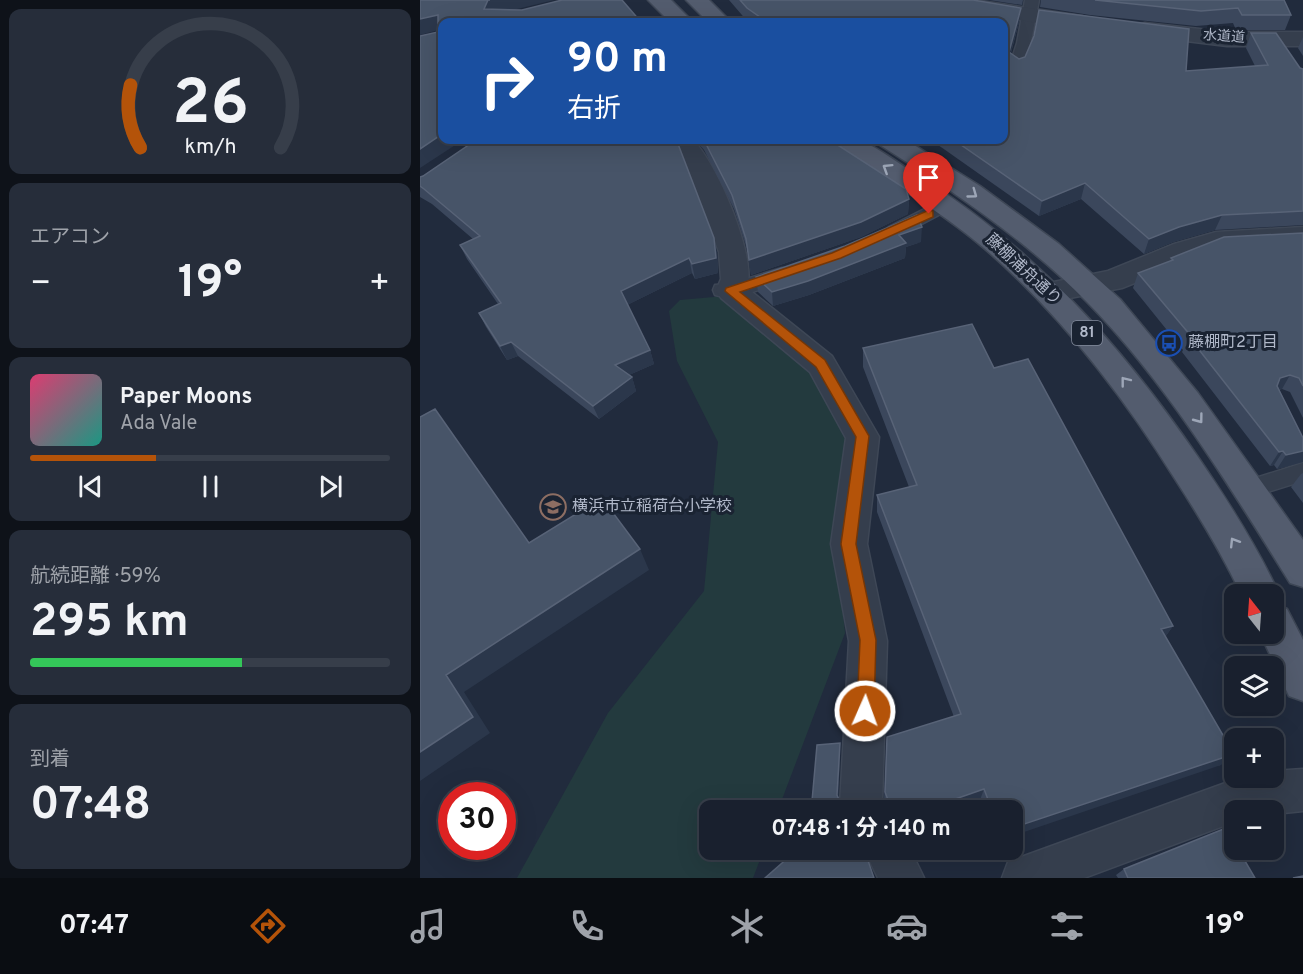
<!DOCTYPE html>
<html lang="ja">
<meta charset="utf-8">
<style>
:root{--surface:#19202e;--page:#262d3a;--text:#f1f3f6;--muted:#9fa3aa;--line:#373e4a;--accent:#b45309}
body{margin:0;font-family:Overpass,"Noto Sans JP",sans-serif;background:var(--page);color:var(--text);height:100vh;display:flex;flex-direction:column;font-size:22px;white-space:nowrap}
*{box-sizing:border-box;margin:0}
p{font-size:20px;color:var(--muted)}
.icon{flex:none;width:33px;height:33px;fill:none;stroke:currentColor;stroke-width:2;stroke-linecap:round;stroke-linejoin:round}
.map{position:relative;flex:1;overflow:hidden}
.panel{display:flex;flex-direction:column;gap:9px;padding:9px;background:#0e1219;width:420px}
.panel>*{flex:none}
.guide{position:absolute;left:18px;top:18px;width:570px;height:126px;border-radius:12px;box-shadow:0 6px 24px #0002,0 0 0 2px var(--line);background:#1a4fa0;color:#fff;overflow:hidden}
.needle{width:39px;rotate:343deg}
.controls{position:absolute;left:804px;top:584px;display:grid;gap:12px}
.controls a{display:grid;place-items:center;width:60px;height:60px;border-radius:12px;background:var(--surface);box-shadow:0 6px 24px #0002,0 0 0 2px var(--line);font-size:30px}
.speed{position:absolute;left:18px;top:782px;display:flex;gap:12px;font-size:30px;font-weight:700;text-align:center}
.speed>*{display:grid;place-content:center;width:78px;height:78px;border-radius:50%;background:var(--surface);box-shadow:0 6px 24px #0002,0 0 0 2px var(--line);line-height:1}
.speed .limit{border:9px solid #d22;background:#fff;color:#111}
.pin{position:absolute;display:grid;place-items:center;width:51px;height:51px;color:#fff;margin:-62px -26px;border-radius:50% 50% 50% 0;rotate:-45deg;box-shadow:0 0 6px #0007}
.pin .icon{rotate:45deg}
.me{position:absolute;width:66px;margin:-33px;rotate:2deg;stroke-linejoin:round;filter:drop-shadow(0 0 4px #0008)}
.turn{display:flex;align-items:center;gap:21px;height:126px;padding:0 30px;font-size:27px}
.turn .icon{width:78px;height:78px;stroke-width:2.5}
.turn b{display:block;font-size:42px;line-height:51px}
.big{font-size:45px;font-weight:700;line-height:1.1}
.panel .card{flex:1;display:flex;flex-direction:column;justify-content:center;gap:9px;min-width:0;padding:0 21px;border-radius:12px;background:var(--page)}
.panel .dial{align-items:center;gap:0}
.dial svg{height:156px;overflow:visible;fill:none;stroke:var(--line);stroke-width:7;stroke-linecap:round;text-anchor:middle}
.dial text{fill:var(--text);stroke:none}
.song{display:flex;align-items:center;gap:18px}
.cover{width:72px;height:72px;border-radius:9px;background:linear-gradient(135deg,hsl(340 70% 55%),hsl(170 70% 35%))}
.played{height:6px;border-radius:3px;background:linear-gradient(90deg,var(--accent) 35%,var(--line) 35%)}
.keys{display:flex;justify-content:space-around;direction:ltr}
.heat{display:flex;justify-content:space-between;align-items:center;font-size:33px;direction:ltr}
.charge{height:9px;border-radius:4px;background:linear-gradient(90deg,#34c759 59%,var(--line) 0)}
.trip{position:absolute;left:279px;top:800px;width:324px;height:60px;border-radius:12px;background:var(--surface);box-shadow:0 6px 24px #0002,0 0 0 2px var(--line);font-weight:700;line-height:60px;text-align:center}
.dock{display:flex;height:96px;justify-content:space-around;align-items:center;background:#0a0d12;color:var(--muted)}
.dock .icon{width:42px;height:42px}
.dock .on{color:var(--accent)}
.dock b{font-size:27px;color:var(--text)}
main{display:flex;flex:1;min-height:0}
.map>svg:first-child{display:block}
</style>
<main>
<section class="panel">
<div class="card dial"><svg viewBox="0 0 100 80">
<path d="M14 69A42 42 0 1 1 86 69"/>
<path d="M14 69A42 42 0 0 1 9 37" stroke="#b45309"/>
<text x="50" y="56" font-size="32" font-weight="700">26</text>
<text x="50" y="72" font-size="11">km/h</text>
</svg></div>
<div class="card"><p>エアコン</p>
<div class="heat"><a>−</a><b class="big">19°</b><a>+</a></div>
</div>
<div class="card">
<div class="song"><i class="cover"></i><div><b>Paper Moons</b><p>Ada Vale</p></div></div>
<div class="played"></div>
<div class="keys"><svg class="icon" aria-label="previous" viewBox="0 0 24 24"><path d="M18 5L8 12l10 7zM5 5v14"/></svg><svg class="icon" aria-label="pause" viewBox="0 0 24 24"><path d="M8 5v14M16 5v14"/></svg><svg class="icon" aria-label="next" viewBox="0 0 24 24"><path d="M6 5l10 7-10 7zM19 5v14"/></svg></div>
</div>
<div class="card"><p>航続距離 · 59%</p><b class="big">295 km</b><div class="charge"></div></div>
<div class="card"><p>到着</p><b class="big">07:48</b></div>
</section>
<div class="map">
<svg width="883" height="878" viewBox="0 0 883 878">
<rect width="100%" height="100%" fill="#212b3d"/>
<path fill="#233a3e" d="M305 296 392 365 429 437 415 536 425 633 358 810H290V849H344L333 878H97L188 713 284 591 298 442 257 361 249 311 260 300Z"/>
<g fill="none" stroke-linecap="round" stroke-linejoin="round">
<g stroke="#3e4756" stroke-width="3">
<path id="lane" d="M605 0H619L609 51 601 71 596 72 589 68 597 43Z
M526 198 532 200 534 204 532 208 481 235H469L466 231 469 227Z
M362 268 368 269 371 274 368 279C346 286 319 302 295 295L293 290 295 285 310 284Z
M883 463V481L831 497 823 494 820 488 823 482Z"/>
</g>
<g stroke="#3e4756" stroke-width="3">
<path id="street" d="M501 0H554L662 16 670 18 673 23 670 28 662 30 512 6 504 5Z
M725 23 807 32H883V46H807L717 35 714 30 717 25Z
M247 140H273C296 162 337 256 327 288L412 356 459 437 447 544 467 641 462 803 465 810H422L420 805 429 641 411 544 426 438 390 372 301 298 296 291 301 279 299 252 263 158Z
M883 227V245L797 250 702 288 629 302 619 299 614 292 619 285 688 271 754 244 796 232Z
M883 769V811L854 814V810H814V822L664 878H582L588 862 604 856 822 777H854V771Z
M444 849H490L504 878H458Z"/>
</g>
<g stroke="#3e4756" stroke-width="3">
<path id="primary" d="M228 0H251L273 22H250Z
M266 0H289L311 22H288Z
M410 140C418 139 433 137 441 141 461 149 480 165 499 176 614 248 702 346 778 457 808 501 837 546 859 594L854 604 867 609 883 640V701L869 696 840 633H854V594H821C802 554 779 516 755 479 702 394 640 314 564 248 518 209 464 178 413 145Z
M457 140H486L560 186 639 244 700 299 778 393 883 540V587L870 583C811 488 745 381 667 302 606 240 533 191 460 145Z"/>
</g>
<use href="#lane" fill="#353e4d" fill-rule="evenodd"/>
<use href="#street" fill="#353e4d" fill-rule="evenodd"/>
<use href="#primary" fill="#535c6e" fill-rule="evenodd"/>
</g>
<path fill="#3b475c" d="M309 0H553L599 22 591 53 599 59 766 71 835 66 826 48 831 33 880 68 883 69V225L795 230 753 242 724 254 661 199 619 216 511 140H584V22H328Z
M569 0H603L602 5Z
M621 0H864L871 15 865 30H816L813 23 776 26 670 15 620 7Z
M883 37V56L878 48Z
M275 140H410L489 199 488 214 441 237 331 275 328 252 314 209 284 150Z
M0 177 297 252 298 273 275 279 272 273 207 305 230 350 234 364 209 375 212 377 216 391 179 419 98 356 87 360 66 327 59 313 78 304 47 259 40 245 53 239 12 204 0 197Z
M883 233V418L870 392 862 389 859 390 883 438V462L857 469 854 465 850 466 762 352 763 350 713 288 718 273 750 261 751 258Z
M501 242 486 247 485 258 389 295 353 306 338 292 336 277Z
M443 348 574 368 753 626 745 637 801 765 592 810H563L560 800 530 810H385L392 801 420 743V755L418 798 420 802H464L467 737 534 717 457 512V495L489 487 443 367Z
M883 473V503L871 487 881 474Z
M704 869 835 878H698L696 875Z"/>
<path fill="#2b374b" d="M68 0H134L73 15 64 9Z
M601 8 599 22 587 67 589 52Z
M18 15 22 29 0 35V19Z
M22 134V140H43L0 168V149Z
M665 183 661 199 619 216 622 201Z
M489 199 488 214 441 237 331 275 329 260Z
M802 215 795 230 753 242 724 254 729 239 759 227Z
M502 227 501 242 486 247 485 258 389 295 353 306 352 292 479 235Z
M294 238 297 252 298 273 275 279 272 264Z
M269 258 272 273 205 306 201 291Z
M91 342 98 356 87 360 80 346Z
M230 350 234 364 200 379 195 365Z
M870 375 862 389 852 392 860 378Z
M212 377 216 391 179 419 173 406Z
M863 451 854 465 850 466 859 452Z
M883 451V462L857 469 866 455Z
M220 549 229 570 44 692 70 733 0 781V752L26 675Z
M753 626 743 640 741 629Z
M420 743V755L418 805 417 795Z
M814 754 801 765 592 836V828Z
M564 789 560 800 530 810H504Z"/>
<path fill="#475468" stroke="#586377" stroke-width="1.5" d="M0 0H70H68L64 9 102 10 142 0H202L221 22H22V134L0 149V36L18 32V15L0 19Z
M320 0H553L601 8 589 52 599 59 605 57 614 36 619 10 769 29 766 71 848 65 831 33H856L880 68 883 69V211L802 215 759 227 729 239 665 183 622 201 534 140H584V22H347L327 8Z
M675 0H864L871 15H822L818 8 781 11Z
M56 140H254L258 144 294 238 296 258 272 264 269 258 201 291 230 350 195 365 212 377 173 406 91 342 80 346 59 313 81 303 40 245 60 236 4 189 0 186V177L3 176Z
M284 140H410L486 189 489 199 441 222 329 260 326 239 312 195Z
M497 215 502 227 479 235 486 243 388 281 352 292 336 277 425 246Z
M883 233V386L879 378 870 375 860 378 857 386 883 438V451L866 455 863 451 859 452 769 337 771 336 718 273 753 260 751 258 804 237Z
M552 324 574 368 608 359 753 626 741 629 814 754 592 828V810H572L564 789 504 810H385L392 801 397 745 420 743 417 795 420 802H466L468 800 465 792 467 737 541 714 457 495 497 485 443 348Z
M15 409 109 543 182 498 220 549 26 675 53 717 0 752V417Z
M806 828 814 843V849H818L835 878H708L704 869Z
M378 849H444L454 878H345Z
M883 876V878H873Z"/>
<defs><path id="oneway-chevron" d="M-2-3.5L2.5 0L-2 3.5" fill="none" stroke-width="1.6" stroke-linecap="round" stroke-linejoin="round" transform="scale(1.5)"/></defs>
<g stroke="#9da6b7">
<use href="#oneway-chevron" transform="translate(467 168) rotate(-148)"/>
<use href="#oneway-chevron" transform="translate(553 194) rotate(36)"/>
<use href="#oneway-chevron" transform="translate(705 381) rotate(-128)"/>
<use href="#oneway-chevron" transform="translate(779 419) rotate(53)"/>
<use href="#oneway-chevron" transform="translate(814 542) rotate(-122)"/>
</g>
<path fill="#b45309" stroke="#753606" stroke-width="1.5" d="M509 210 513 211V217L421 258 320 292 405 360 449 436 436 544 456 640 454 711 451 717 445 719 439 717 437 711 440 640 421 544 436 437 396 367 305 291 306 288 412 253Z"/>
<defs>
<g id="bus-ring" transform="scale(1.35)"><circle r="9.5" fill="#1a2332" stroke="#1a4fb4" stroke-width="1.5"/><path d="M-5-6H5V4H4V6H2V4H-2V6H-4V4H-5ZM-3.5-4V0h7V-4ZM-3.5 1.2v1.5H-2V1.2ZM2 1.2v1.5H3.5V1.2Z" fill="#1a4fb4"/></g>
<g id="school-ring" transform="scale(1.35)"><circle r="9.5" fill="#1a2332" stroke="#8d6e63" stroke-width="1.5"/><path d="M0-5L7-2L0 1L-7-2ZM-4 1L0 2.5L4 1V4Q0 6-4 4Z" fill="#8d6e63"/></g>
</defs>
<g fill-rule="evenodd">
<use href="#bus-ring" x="749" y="343"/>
<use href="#school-ring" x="133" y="507"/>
</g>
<g text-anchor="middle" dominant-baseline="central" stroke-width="6" stroke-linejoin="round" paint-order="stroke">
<g font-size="14" fill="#b0b8c9" stroke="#1a2332">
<text transform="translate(804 37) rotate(4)">水道道</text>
</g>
<rect fill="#1a2332" stroke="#838b9c" stroke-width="1.5" x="652" y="321" width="30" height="24" rx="4.5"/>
<g font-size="15" font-weight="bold" fill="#b0b8c9">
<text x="667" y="333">81</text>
</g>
<g font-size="16" fill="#b0b8c9" stroke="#1a2332">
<text transform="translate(603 270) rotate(43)">藤棚浦舟通り</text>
</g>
<g font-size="16" fill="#b0b8c9" stroke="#1a2332" text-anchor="start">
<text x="768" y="343">藤棚町2丁目</text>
<text x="152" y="507">横浜市立稲荷台小学校</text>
</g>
</g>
</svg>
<div class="controls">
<a><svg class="needle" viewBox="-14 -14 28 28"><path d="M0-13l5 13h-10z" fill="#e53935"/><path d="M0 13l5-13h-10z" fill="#9fa3aa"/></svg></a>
<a><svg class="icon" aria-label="layers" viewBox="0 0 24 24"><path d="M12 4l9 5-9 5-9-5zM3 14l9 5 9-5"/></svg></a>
<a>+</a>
<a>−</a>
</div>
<div class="speed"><div class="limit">30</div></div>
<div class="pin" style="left:509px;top:214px;background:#d93025"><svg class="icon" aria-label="arrive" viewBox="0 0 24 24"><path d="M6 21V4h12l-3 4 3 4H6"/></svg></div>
<svg class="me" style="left:445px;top:711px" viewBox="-20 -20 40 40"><circle r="17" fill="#b45309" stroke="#fff" stroke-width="3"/><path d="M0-11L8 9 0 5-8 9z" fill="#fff"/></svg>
<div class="trip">07:48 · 1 分 · 140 m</div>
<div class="guide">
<div class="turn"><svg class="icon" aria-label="right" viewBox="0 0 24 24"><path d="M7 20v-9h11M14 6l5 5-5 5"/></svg><div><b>90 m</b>右折</div></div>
</div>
</div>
</main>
<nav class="dock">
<b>07:47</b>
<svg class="icon on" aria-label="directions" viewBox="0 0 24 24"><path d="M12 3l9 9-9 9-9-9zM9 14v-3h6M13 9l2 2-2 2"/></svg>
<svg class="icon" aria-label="music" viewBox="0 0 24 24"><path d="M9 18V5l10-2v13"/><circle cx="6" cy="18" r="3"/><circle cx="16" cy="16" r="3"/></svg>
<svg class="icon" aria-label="phone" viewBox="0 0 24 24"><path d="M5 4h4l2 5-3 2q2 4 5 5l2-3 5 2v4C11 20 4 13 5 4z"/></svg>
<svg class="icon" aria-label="climate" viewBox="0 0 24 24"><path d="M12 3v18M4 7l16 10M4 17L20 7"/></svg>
<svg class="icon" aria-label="car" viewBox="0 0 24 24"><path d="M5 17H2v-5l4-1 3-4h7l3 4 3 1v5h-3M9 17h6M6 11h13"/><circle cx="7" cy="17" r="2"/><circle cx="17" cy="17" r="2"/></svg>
<svg class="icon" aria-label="filters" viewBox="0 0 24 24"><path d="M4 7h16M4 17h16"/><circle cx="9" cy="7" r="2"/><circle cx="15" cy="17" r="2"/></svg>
<b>19°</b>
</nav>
